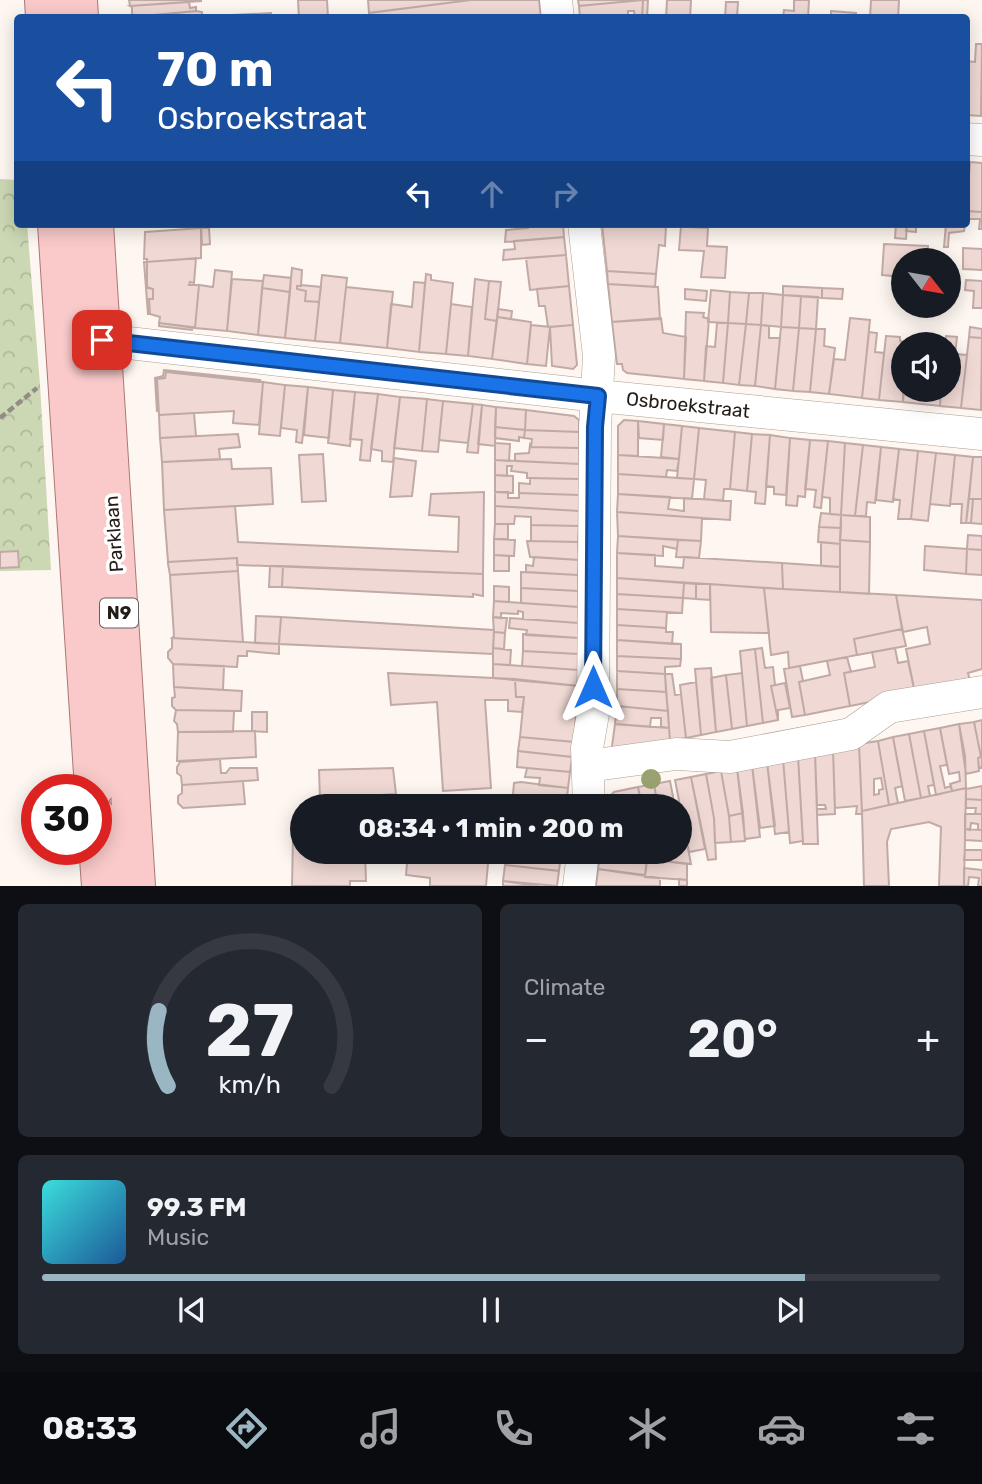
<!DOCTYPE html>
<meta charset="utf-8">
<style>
:root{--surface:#171b24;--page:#242831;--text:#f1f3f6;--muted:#9ea1a6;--line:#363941;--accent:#9bb6c3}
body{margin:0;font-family:Rubik,sans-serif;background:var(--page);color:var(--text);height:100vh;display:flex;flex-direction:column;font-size:26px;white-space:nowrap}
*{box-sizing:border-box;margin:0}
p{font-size:23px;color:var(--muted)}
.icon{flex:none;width:38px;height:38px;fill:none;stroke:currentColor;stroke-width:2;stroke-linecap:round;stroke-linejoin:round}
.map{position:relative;height:886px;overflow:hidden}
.details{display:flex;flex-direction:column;gap:18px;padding:18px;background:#0d0f14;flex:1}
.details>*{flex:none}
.hud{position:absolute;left:14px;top:14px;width:956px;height:214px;border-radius:7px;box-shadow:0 4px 18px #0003;background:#1a4fa0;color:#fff;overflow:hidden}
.needle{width:46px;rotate:121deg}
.fabs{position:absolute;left:891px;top:248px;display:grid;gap:14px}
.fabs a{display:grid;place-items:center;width:70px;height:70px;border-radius:50%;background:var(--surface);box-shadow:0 4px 18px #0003;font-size:35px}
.speed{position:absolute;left:21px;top:774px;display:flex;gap:14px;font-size:35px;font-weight:700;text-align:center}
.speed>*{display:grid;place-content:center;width:91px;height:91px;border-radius:50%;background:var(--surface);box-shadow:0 4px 18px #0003;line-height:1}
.speed .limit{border:10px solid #d22;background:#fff;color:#111}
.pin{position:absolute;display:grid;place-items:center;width:60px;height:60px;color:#fff;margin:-30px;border-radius:14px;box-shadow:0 4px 10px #0006}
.me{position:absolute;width:77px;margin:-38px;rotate:0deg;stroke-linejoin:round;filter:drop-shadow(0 0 5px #0008)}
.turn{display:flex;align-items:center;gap:24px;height:147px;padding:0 28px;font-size:32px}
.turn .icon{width:91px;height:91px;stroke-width:2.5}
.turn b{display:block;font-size:49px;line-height:60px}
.lanes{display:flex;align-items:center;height:66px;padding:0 28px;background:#0003;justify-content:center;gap:35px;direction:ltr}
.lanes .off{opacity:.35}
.big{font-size:52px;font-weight:700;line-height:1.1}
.details .card{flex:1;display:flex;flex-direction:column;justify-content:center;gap:10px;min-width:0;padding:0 24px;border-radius:10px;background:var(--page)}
.details .dial{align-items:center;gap:0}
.dial svg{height:182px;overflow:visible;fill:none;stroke:var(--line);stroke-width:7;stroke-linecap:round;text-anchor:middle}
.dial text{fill:var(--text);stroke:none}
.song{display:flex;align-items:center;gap:21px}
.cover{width:84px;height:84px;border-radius:10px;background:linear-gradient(135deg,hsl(180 70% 55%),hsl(210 70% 35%))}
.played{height:7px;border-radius:4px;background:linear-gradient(90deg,var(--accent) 85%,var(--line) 85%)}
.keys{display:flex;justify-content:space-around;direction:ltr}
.heat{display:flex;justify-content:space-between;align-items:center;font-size:38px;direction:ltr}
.details .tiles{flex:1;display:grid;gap:18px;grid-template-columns:1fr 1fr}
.card:last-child{grid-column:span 2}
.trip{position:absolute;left:290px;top:794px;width:402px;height:70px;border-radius:35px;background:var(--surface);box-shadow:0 4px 18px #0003;font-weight:700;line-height:70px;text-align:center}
.menu{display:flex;height:112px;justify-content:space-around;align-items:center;background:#090b0e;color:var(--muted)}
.menu .icon{width:49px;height:49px}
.menu .active{color:var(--accent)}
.menu b{font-size:32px;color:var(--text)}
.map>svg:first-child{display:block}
</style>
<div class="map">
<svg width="982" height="886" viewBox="0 0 982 886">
<defs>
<pattern id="forest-crowns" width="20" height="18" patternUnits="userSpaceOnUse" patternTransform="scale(1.75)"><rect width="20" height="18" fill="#ccd8b4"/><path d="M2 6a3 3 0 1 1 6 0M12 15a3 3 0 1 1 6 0" fill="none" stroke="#afb99a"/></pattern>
</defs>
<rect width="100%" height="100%" fill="#fef7f1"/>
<path fill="url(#forest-crowns)" d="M0 179 17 180 18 224H27L40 385 51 570 0 571Z"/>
<path fill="#f0d9d5" stroke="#c1aaa6" stroke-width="2" fill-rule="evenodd" d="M129 0H201V1L130 6Z
M298 0H327L328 18H299Z
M368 0H471L369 13Z
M471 0H539L541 18H369V13Z
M578 0H643L579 6Z
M643 0H648L647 18H642Z
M643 0 642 18H635L634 11H628V18H580L579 6Z
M667 0H691L690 18H666Z
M794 0H809L808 18H783L784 10 794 11Z
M871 0H899L898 18H870Z
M189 2 190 8 196 7V11L132 17V7L130 6Z
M726 2H738L737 18H725Z
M196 11 202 12V18H132Z
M831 11 856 13 855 18H831Z
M271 13V18H233V15Z
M976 44H982L981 116 966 115V61L975 62Z
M966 162H970L966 213Z
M970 162 982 163V212L966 211Z
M966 211 982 212V229H979L980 219H966Z
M528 224H563L564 237 505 242 506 230 528 228Z
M602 224 666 225 665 246 659 245 656 274 607 271Z
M689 224H709L708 228 689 227Z
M896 224H907L906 239 895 238Z
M907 224H916V232L906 231Z
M946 224H965L964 231 949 233 948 247H944Z
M681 226 708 228 707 246 727 247 725 278 701 277 704 251 679 250Z
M201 228H209L210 244 202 245Z
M201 228V258L147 262V259H144L145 232Z
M564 237 566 255 503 260 504 250 515 249 514 241Z
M884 244 928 246 927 261H903V277L882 275Z
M963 248 982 249V270L963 269Z
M566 255 569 286 530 290 526 258Z
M196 258 194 283 190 282 189 285H199L195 328 159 323 160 317 150 314 149 299H153V289L147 287V262Z
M144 262H147V288L153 289V299H149L150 314H148Z
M292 268 302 270 301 286H297V289L306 291 305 301 319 302 315 341 285 338Z
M215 270 232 272 227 331 195 328 199 285 213 287Z
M607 271 656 274 655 287 608 284Z
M426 274 431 275V280L453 283 446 354 419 352Z
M264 275 291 278 290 292 262 288Z
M322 275 347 278 340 343 315 341Z
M232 279 263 281 258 335 227 331Z
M475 279 489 281 485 319 497 321 492 359 468 356Z
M966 280 982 281V308H973L974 291 965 290Z
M489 281 501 282 497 321 485 319Z
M414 282 425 283 419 352 387 348 391 304 412 307Z
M608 284 658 287 660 319 612 322Z
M301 285 321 287 319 302 305 301 306 291 297 289V286H301Z
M569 286 573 325 548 327 545 306H539L537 289Z
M783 286 822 288V298L783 295Z
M346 287 393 292 387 348 340 343Z
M262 288 290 292 285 338 258 335Z
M822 288 843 289 842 299 822 298Z
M685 289 707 291 706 301 685 299Z
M711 290 730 292 728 323 708 322Z
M730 292 749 293 746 324 728 323Z
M749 293H763L761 325 746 324Z
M763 293 783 295 781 327 761 325Z
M783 295 801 296 799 328 781 327Z
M801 296 818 297 816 329 799 328Z
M451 304 472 307 468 356 446 354Z
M498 309 512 311 511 319 497 317Z
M686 312 704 313 703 317 709 319 704 381 684 379Z
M497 317 531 322 527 364 492 359Z
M661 318 663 333 686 337 684 379 627 373 623 370 622 364H617L612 322Z
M850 318 870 320 862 398 829 394 834 359 845 360Z
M159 323 193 327 192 330 159 326Z
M717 323H728L723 383 704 381 706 346 715 347Z
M728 323 746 324 739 385 723 383Z
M746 324 761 325 755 386 739 385Z
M531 325 550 327 546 366 527 364Z
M573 325 577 365 573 369 552 366 550 327Z
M761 325 769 326V338H780L775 389 755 386Z
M781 327 799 328 793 391 775 389Z
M970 327 982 329V338L969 337Z
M799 328 816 329 810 392 793 391Z
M816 329H825L824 346 835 348 829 394 810 392Z
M869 332 877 333 875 352 884 353 879 400 862 398Z
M886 336 900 337V341L909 342V345H903V402L879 400Z
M946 336 957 337 955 354 967 355 961 408 940 406 941 390H948V345H945Z
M969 337 982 338 981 410 961 408Z
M923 341 945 343V345H922Z
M164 370 260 380 259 382 166 372 165 378 157 379V412L155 378 163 376Z
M166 372 263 382 259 425 233 423 234 411 159 415 157 379 165 378Z
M263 382 285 385 280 436 259 434Z
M285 385 308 387 302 443 296 442 297 430 281 428Z
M308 387 333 390 329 438 304 435Z
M333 390 355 392 350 446 328 443Z
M904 390H941L940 406 903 402Z
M355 392 378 394 370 461 360 460 362 440 350 439Z
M378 394 400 397 393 462 382 461V451L371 449Z
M400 397 427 399 422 451 394 448Z
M427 399 443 401 438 452 422 451Z
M443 401 473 404 468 443 439 440Z
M473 404 482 405 478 453 467 452Z
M482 405 496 407 495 446 478 444Z
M496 407 526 410 525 430 495 427Z
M526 410 574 416 579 420V432L525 430Z
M194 413 196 436 160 438 159 415Z
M624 420 638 421V456L618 455V426Z
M638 421 664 424 663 440 639 438Z
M664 424 682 426 679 459 661 457Z
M682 426 699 428 694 479 677 478Z
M495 427 525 430 524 438 519 437V441L495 438Z
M699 428 735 432 730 489H724L723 501 704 499 706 480 694 479Z
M525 430 579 432V448L531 447 532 439 524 438Z
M735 432 752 434 747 491 730 489Z
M238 434 240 447 219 449 220 459 162 462 160 438Z
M752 434 770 435 765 504 755 503 756 492 747 491Z
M770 435 790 438 786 495 774 494V487L766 486Z
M790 438 810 440 805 497 798 496 797 506 786 505Z
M810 440 828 441 821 508 814 507 816 490 805 489Z
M828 441 845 443 841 515 830 514V498L822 497Z
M495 443 510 444 509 461 495 460Z
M845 443 863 445 855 516 841 515Z
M530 445 531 447 579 448V464L515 461V454L529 453Z
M863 445 881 447 875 503 867 502 866 516H855Z
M881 447 899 449 893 502 876 500Z
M899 449 918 451 911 519H898L900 500 893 499Z
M918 451 936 453 928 521 911 519Z
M936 453 955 455 950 506 930 504Z
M323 454 326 501 302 502 299 455Z
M618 455 679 459 677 471 667 470 666 477 618 474Z
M955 455 973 457 966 523H961L962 504H950Z
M973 457H982V499H969Z
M394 458 416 461 412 496 390 497Z
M231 459 232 469 271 468 273 504 164 510 162 462Z
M495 460 579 464V479L527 478V473L511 471 512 466H507V476L495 475Z
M618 474 694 479 692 499 618 494Z
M495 475 513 476V493L495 492Z
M530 478 579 479V495L519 493V483L530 484Z
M484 492 483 574 237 565V558L168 562 164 510 235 506 238 542 458 552 459 517 429 515 431 494Z
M495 492H508V498H519V493L579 495V511L495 506Z
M618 494 670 497 668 509 684 511V498L731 501 730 520 617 512Z
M969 499H973L971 523H966Z
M973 499H982V524L971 523Z
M495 506 579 511V526L531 525V517L515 516 514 524H495Z
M617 512 702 518 701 541 618 536Z
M821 513 841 515V528L819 527Z
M841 515 870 517V542L840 540Z
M495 524H508V539H494Z
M531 525 579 526 578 542 531 541Z
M819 527 841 528 840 544 818 542Z
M968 535 982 536V550L967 549Z
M618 536 678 540 677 549 663 546V556L617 553Z
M494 539 515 540 514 556 494 555Z
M678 540 701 541 699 558 676 557Z
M840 540 870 542 869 594 840 592Z
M527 541 578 542 579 560 530 557Z
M821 542 840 544V567L821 566Z
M925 546 967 549 966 574 924 570Z
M967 549 982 550V575L966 574Z
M18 551 19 567 0 568V552Z
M617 553 655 555V566L683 568 684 557 782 563 783 589 617 578Z
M494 555 509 556V571H494Z
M534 557 579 560 578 575 526 572V565L533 566Z
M237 558 238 571 170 575 168 564V562Z
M782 563 840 567V592L783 589Z
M270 566H283L282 587H269Z
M283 566 483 574V596L473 594V597L282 587Z
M238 571 243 642 172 638 174 636 170 575Z
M521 572 578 575V591L521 588Z
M617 578 684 583 683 598 617 594Z
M684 583 696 584V599L683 598Z
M696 584H710V600L696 599Z
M710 584 764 588 769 633 711 632Z
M494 586 509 587V602L494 601Z
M521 588 578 591V607L521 603Z
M764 588 896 595 902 629 854 639 857 655 789 668 788 652 771 655Z
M617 594 683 598 682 613 617 609Z
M896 595 982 600V669L968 673 970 681 915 693 906 649 930 644 927 627 903 632Z
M494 601 578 607V623L523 619V612L518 611V614L501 613V618L493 617Z
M617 609 667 612 666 628 617 625Z
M256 616 281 617 279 644 255 643Z
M281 617 494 630 493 654 279 644Z
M493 617 507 618 505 633 494 632Z
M510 618 578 623V638L526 635 527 630 509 628Z
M617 625 666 628V632H673L672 644 617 640Z
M902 629 906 646 857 655 854 639Z
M494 632 505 633 504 649 493 648Z
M523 634 578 638V654L523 651Z
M172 638 279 644V654L247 651V656H238L237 667 173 664 168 658V652L172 648Z
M617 640 681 644V659L617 656Z
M493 648 511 650 510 665 493 664Z
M762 648 765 668 773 667 775 685 771 686 778 720 763 723 755 649Z
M895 648 898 663 908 661 915 693 850 706 844 673 875 667 872 652Z
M755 649 763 723 747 726 740 651Z
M523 651 578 654V670L522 666Z
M617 656 681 659 680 666 665 667V674L617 671Z
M847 657 851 672 844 673 850 706 805 715 799 682 830 675 827 661Z
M173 664 224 666 223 690 174 687Z
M493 664 578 670V686L493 678Z
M800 666 803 681 799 682 805 715 792 717 784 669Z
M711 668 716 732 701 735 695 669Z
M617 671 665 674 666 692 617 689Z
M388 673 515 679 516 697H524L522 712 508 711V700H485L491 788 443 791 437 702 391 705Z
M742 673 747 726 732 729 726 675Z
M665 674H672L675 695 681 694 686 738 670 741Z
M726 675 732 729 716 732 711 678Z
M515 679 578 686 574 742 520 737 524 697H516Z
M696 682 701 735 686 738 680 685Z
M785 683 790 708 778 710V720L771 686Z
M174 687 242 691 241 711 176 710 172 706V698L175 697Z
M617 689 666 692 668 711 617 706Z
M617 706 668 711 669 728 661 727V718H651L650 727 615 724Z
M176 710 234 711 233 732H178L177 724 174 721Z
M252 712H267V732L252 731Z
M982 720V768L979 767 978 758 981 757 974 722Z
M974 722 981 757 978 758 979 771 966 774 959 724Z
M615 724 669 728 670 741 618 751 612 746Z
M959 724 965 756 966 788 952 791 950 784 960 781 959 772 949 774 940 728Z
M940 728 947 765 940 766 945 788 951 786 952 791 936 795 924 731Z
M255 731 256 757 177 761 178 732Z
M924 731 934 785 928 786 930 796 921 798 909 734Z
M909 734 921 798 905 801 893 737Z
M520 737 574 742 572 757 518 751Z
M893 737 902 786 895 788 898 803 889 805 878 741Z
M878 741 889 805 862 811 859 744ZM881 778 883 789 879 790V794L874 795V779Z
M859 744 862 814H856L857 806 835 808 833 749Z
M833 749 835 814 817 815V809H826L825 805H817L815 753Z
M518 751 572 757 570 772 517 767Z
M815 753 818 844H803L798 756Z
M798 756 803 841 790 843 783 759Z
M220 759 221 773H226L230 768H257L258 780 182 785 181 776 177 773V767L180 762Z
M783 759 789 832 775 834 767 762Z
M767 762 775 826 760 828 752 765Z
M752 765 760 837 745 839 737 768Z
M393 768 396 794 320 799 319 770Z
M527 768 570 772 568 788 539 785 540 778 525 777Z
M737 768 743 813 729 816 721 771Z
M721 771 729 816 731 842 715 843 714 818 706 774Z
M706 774 714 818 716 859 708 860 691 777Z
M691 777 705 849 689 852 675 780Z
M243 781 245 804 183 808 178 803V796L182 793V785Z
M670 781 675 807H658L654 784Z
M521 782 568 788 566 807 512 806 514 783Z
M654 784 658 807H642L638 787Z
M982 786V800L966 799V789Z
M638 787 642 807H605L606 800 614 792Z
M966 788 964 886H939L941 827 929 822 891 829 887 842 889 886H864L862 811Z
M966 799 982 800V814H975L976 808H966Z
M743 813 745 841 731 842 729 816Z
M965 814H982V830H978V824L971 823 970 830 965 829Z
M684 826 686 838H681V827Z
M965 829 982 830V841L965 840Z
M293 836H303V852H365L366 881H350V886H292Z
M681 838H686L691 864 647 859 648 852H681Z
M965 850H982V860H964Z
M408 852H489L486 886H430V878L406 875Z
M507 852 561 855 559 871 505 865Z
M600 852H648L647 859Z
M600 854 647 859 645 875 598 869Z
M647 859 687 864V880L645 877Z
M505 865 559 871 557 886 503 881Z
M964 868 982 870V886H978L979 878 969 877 968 886H964Z
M598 869 660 878V886H596Z
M679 879 687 880V886H679Z
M503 881 538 886H503Z"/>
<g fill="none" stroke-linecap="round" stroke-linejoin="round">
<g stroke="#ad9e90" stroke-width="33">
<path id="street" d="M556 0 558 18
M966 139 982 140
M584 224 599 356 595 427 593 714 587 748 589 807
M102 340 598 396 982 434
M588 766 676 754 730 757 851 734 889 707 982 692
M579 886 583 852"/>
</g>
<g stroke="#ac7774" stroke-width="40">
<path id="primary" d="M44 0 45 18
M78 0 79 18
M57 224 94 789
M94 224 136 886
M96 816 101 886"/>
</g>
<path stroke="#928b86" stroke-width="4.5" stroke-dasharray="7 3.5" stroke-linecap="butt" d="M0 418 37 388"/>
<use href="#street" stroke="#fff" stroke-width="32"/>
<use href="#primary" stroke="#facaca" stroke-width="38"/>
</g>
<circle fill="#9aa171" cx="651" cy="779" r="10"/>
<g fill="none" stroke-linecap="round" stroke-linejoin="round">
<g stroke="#114b97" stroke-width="18">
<path id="route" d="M102 340 598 396 595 427 593 687"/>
</g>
<use href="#route" stroke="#1a73e8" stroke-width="12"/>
</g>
<g text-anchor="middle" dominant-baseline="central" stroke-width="7" stroke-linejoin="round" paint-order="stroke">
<rect fill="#fff" stroke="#65615d" stroke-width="2" x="100" y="598.5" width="38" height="29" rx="5"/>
<g font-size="18" font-weight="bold" fill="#231d18">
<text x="119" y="613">N9</text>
</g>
<g font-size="19" fill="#231d18" stroke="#fff">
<text transform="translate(688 405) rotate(6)">Osbroekstraat</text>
<text transform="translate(114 534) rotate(-94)">Parklaan</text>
</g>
</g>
</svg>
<div class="fabs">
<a><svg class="needle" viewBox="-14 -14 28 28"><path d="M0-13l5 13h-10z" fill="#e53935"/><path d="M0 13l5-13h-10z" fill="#9ea1a6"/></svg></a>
<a><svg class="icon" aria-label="sound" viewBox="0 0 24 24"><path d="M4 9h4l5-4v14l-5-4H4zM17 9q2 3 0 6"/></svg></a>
</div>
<div class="speed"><div class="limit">30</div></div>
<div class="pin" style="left:102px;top:340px;background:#d93025"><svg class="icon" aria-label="arrive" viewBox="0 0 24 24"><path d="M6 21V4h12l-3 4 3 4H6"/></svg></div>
<svg class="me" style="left:593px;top:687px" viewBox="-20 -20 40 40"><path d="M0-17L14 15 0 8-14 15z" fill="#1a73e8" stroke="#fff" stroke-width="4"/></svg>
<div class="trip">08:34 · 1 min · 200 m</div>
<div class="hud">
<div class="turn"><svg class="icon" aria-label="left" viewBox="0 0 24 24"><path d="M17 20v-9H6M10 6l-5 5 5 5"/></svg><div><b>70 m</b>Osbroekstraat</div></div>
<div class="lanes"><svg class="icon" aria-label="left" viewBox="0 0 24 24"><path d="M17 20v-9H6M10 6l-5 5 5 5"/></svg><svg class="icon off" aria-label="ahead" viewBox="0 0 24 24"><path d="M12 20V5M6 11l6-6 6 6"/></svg><svg class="icon off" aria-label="right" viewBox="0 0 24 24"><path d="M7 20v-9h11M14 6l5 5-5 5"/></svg></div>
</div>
</div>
<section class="details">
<div class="tiles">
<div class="card dial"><svg viewBox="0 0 100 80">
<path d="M14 69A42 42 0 1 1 86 69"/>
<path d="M14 69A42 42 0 0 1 10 36" stroke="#9bb6c3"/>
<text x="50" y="56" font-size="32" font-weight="700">27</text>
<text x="50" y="72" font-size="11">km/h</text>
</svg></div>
<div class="card"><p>Climate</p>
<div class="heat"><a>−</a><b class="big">20°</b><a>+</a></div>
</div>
<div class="card">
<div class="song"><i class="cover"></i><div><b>99.3 FM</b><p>Music</p></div></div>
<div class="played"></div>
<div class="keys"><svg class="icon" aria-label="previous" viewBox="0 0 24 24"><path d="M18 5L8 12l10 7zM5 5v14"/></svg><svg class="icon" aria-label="pause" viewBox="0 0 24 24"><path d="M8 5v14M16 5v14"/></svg><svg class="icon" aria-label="next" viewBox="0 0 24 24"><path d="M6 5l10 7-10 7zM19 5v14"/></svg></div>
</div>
</div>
</section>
<nav class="menu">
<b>08:33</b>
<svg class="icon active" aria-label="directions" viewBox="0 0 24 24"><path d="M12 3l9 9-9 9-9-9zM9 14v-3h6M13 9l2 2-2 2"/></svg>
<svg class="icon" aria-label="music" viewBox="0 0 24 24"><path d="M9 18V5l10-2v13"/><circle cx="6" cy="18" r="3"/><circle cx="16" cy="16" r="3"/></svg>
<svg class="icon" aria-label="phone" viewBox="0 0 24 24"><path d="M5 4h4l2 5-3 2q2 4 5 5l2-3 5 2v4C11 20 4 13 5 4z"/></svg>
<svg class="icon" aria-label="climate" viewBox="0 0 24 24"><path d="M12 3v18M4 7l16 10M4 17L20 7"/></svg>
<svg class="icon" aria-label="car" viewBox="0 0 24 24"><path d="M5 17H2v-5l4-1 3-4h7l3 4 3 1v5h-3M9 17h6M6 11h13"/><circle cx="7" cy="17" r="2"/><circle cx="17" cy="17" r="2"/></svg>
<svg class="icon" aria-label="filters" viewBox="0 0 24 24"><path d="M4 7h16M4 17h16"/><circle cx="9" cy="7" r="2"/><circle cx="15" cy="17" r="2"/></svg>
</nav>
